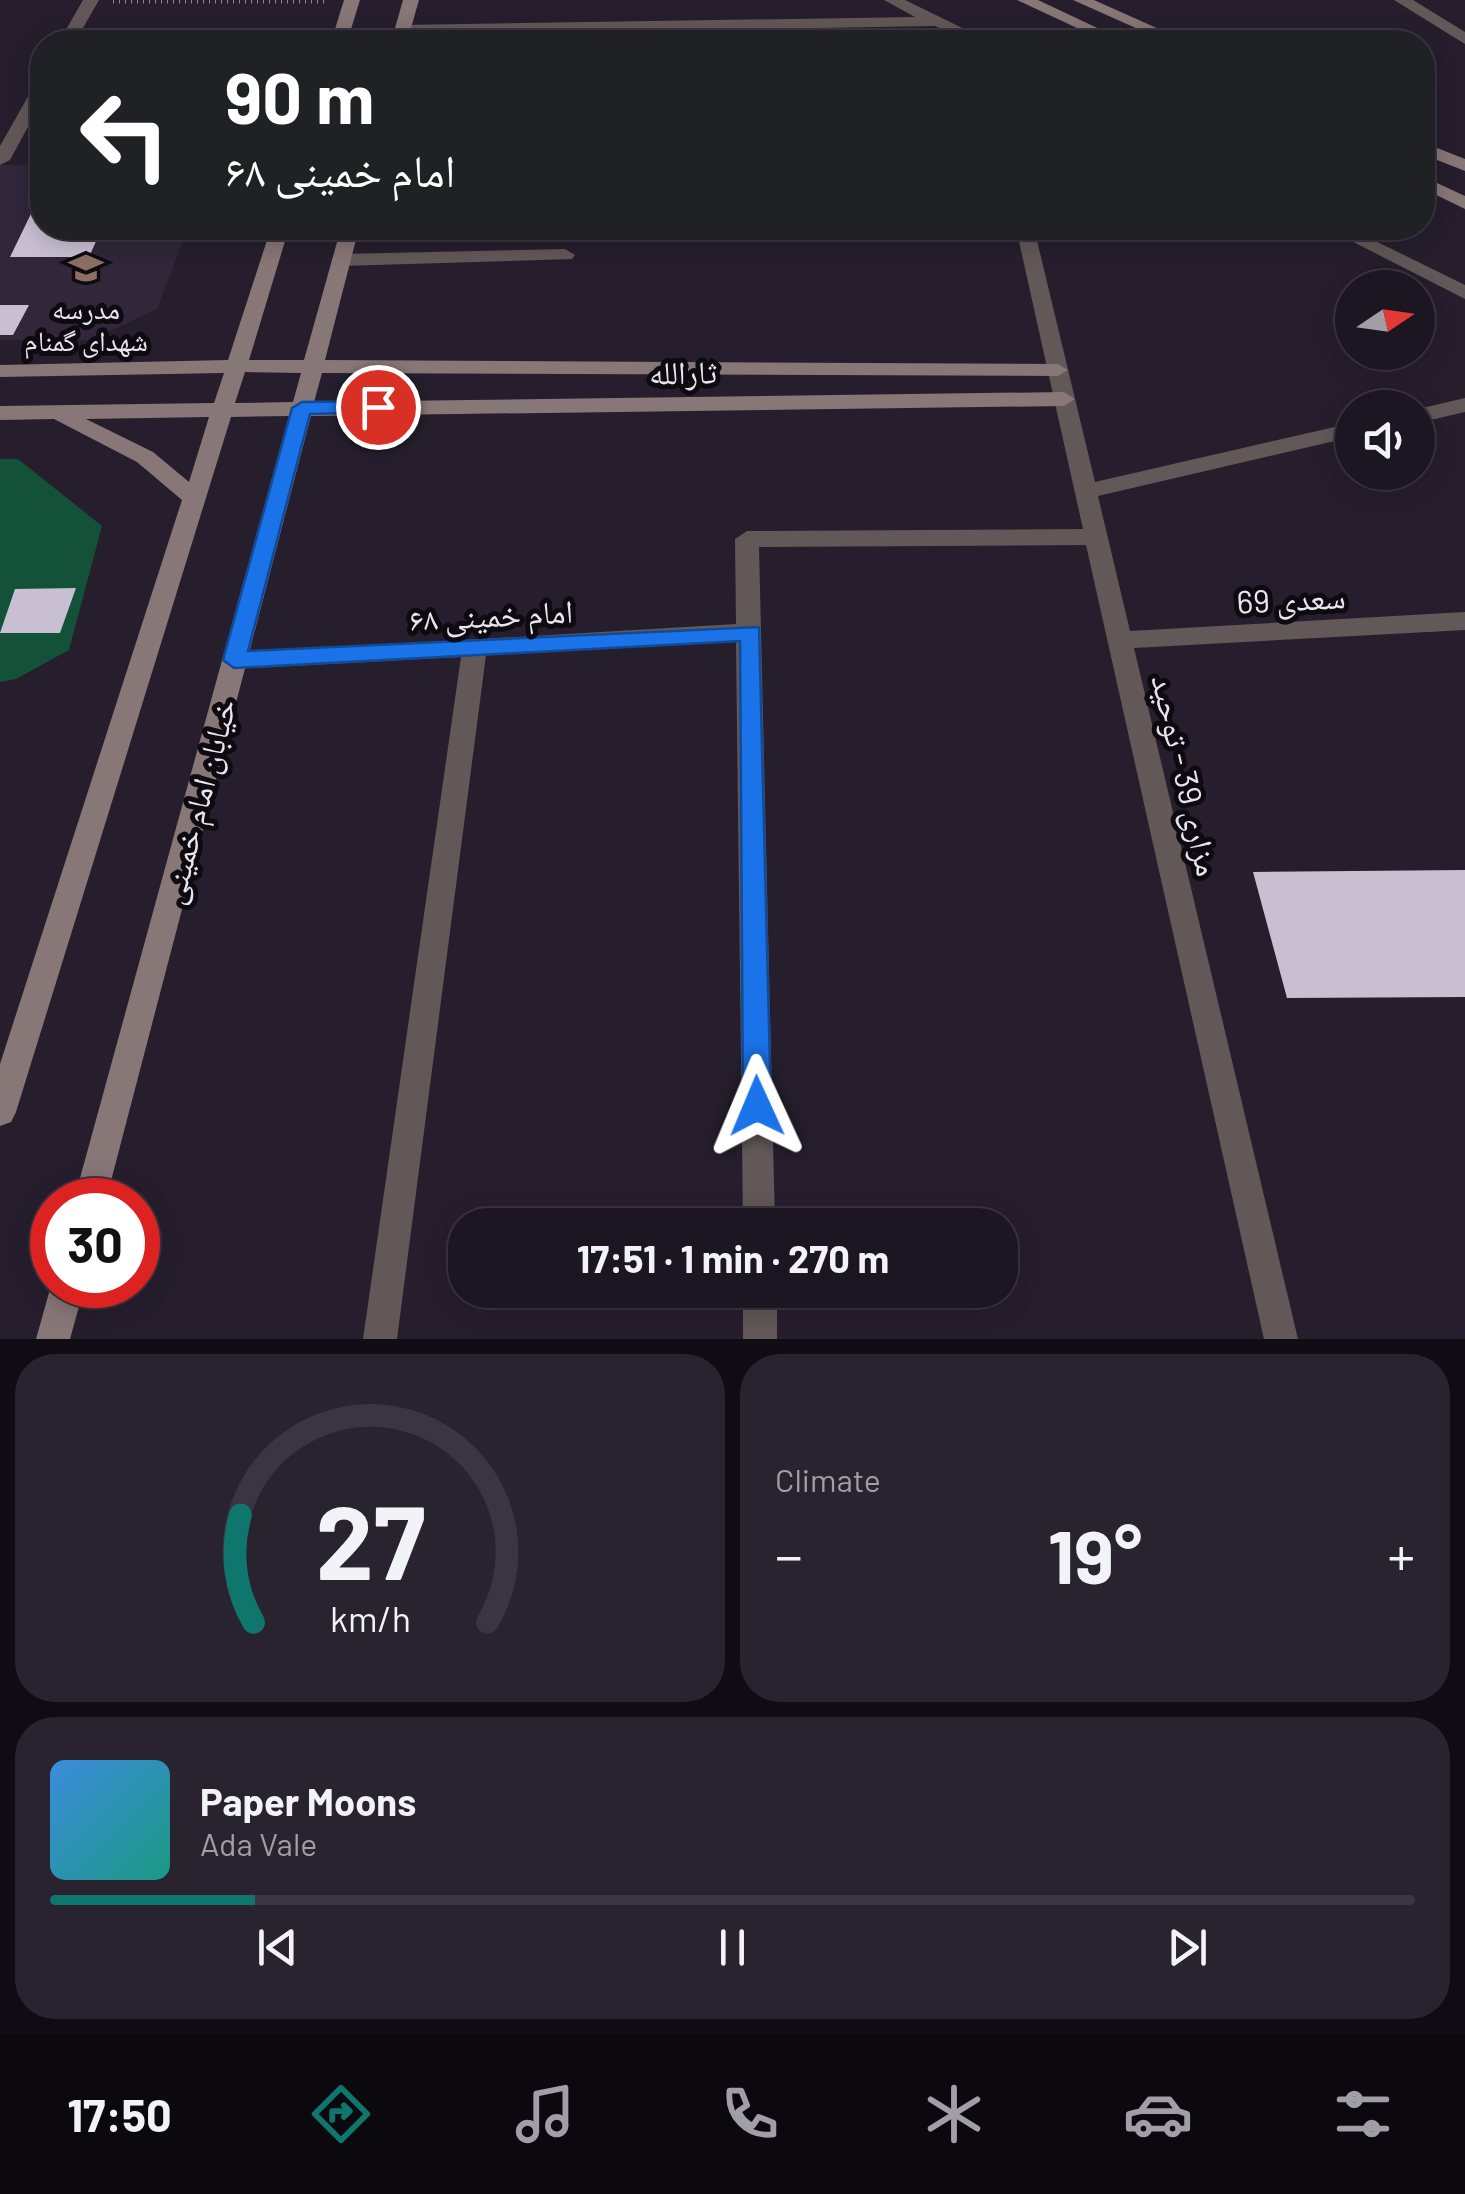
<!DOCTYPE html>
<meta charset="utf-8">
<style>
:root{--surface:#1c1622;--page:#29232f;--text:#f1f3f6;--muted:#a09fa5;--line:#3a3540;--accent:#0f766e}
body{margin:0;font-family:Barlow,"Noto Naskh Arabic",sans-serif;background:var(--page);color:var(--text);height:100vh;display:flex;flex-direction:column;font-size:38px;white-space:nowrap}
*{box-sizing:border-box;margin:0}
p{font-size:32px;color:var(--muted)}
.icon{flex:none;width:55px;height:55px;fill:none;stroke:currentColor;stroke-width:2;stroke-linecap:round;stroke-linejoin:round}
.map{position:relative;height:1339px;overflow:hidden}
.drawer{display:flex;flex-direction:column;gap:15px;padding:15px;background:#0f0c13;flex:1}
.drawer>*{flex:none}
.guide{position:absolute;left:30px;top:30px;width:1405px;height:210px;border-radius:40px;box-shadow:0 5px 25px #0003,0 0 0 2px var(--line);background:#202124;color:#fff;overflow:hidden}
.needle{width:65px;rotate:77deg}
.buttons{position:absolute;left:1335px;top:270px;display:grid;gap:20px}
.buttons a{display:grid;place-items:center;width:100px;height:100px;border-radius:50%;background:var(--surface);box-shadow:0 5px 25px #0003,0 0 0 2px var(--line);font-size:50px}
.speed{position:absolute;left:30px;top:1178px;display:flex;gap:20px;font-size:50px;font-weight:700;text-align:center}
.speed>*{display:grid;place-content:center;width:130px;height:130px;border-radius:50%;background:var(--surface);box-shadow:0 5px 25px #0003,0 0 0 2px var(--line);line-height:1}
.speed .limit{border:15px solid #d22;background:#fff;color:#111}
.pin{position:absolute;display:grid;place-items:center;width:85px;height:85px;color:#fff;margin:-42px;border:5px solid #fff;border-radius:50%;box-shadow:0 2px 10px #0007}
.me{position:absolute;width:110px;margin:-55px;rotate:359deg;stroke-linejoin:round;filter:drop-shadow(0 0 8px #0008)}
.turn{display:flex;align-items:center;gap:35px;height:210px;padding:0 30px;font-size:45px}
.turn .icon{width:130px;height:130px;stroke-width:2.5}
.turn b{display:block;font-size:70px;line-height:85px}
.big{font-size:75px;font-weight:700;line-height:1.1}
.drawer .widget{flex:1;display:flex;flex-direction:column;justify-content:center;gap:15px;min-width:0;padding:0 35px;border-radius:40px;background:var(--page)}
.drawer .dial{align-items:center;gap:0}
.dial svg{height:260px;overflow:visible;fill:none;stroke:var(--line);stroke-width:7;stroke-linecap:round;text-anchor:middle}
.dial text{fill:var(--text);stroke:none}
.song{display:flex;align-items:center;gap:30px}
.cover{width:120px;height:120px;border-radius:15px;background:linear-gradient(135deg,hsl(210 70% 55%),hsl(170 70% 35%))}
.played{height:10px;border-radius:5px;background:linear-gradient(90deg,var(--accent) 15%,var(--line) 15%)}
.keys{display:flex;justify-content:space-around;direction:ltr}
.heat{display:flex;justify-content:space-between;align-items:center;font-size:55px;direction:ltr}
.drawer .tiles{flex:1;display:grid;gap:15px;grid-template-columns:1fr 1fr}
.widget:last-child{grid-column:span 2}
.trip{position:absolute;left:448px;top:1208px;width:570px;height:100px;border-radius:40px;background:var(--surface);box-shadow:0 5px 25px #0003,0 0 0 2px var(--line);font-weight:700;line-height:100px;text-align:center}
.menu{display:flex;height:160px;justify-content:space-around;align-items:center;background:#0b090e;color:var(--muted)}
.menu .icon{width:70px;height:70px}
.menu .current{color:var(--accent)}
.menu b{font-size:45px;color:var(--text)}
.map>svg:first-child{display:block}
</style>
<div class="map">
<svg width="1465" height="1339" viewBox="0 0 1465 1339">
<rect width="100%" height="100%" fill="#261e2d"/>
<path fill="#31263a" d="M0 165H42V228H188L157 309 91 340H0Z"/>
<path fill="#135138" d="M0 459H18L102 526 69 650 16 679 0 682Z"/>
<path fill="#c9bfd3" d="M42 191V228H102L89 257H10Z
M0 305H29L13 335H0Z
M76 588 60 633H0L15 589Z
M1465 870V997L1287 998 1253 872Z"/>
<g fill="none" stroke-linecap="round" stroke-linejoin="round">
<path stroke="#8e8894" stroke-width="5" stroke-dasharray="1 5" stroke-linecap="butt" d="M113 1H326"/>
<path fill="#625858" fill-rule="evenodd" d="M83 0H99L75 42H59Z
M884 0H905L991 42H971L935 26 402 35 394 30 402 25 915 17Z
M1394 0H1413L1465 32V44Z
M42 81V101L10 160 0 165V146L34 86Z
M1016 228H1034L1095 482 1352 423V437L1098 496 1130 631 1465 612V630L1134 648 1298 1339H1264L1086 545 759 547 775 1225H743L736 642 486 655 397 1339H363L461 657 234 669 222 660 225 654 736 624 735 539 747 531 1083 529Z
M1326 228H1349L1465 285V299Z
M565 249 575 255 572 259 341 266 331 260 341 254Z
M1465 398V412L1418 423V409Z
M743 1290H777V1339H743Z"/>
<path fill="#877776" fill-rule="evenodd" d="M344 0H360L347 42H331Z
M403 0H419L407 42H391Z
M1017 0H1038L1127 42H1107Z
M1073 0H1094L1188 42H1167Z
M1422 142 1465 159V171L1422 154Z
M1422 176 1465 196V209L1422 188Z
M271 228H289L249 360H304L341 228H359L325 360 1058 364 1068 370 1058 376 322 373 314 402 1064 392 1075 399 1064 406 311 416 106 1200H74L289 416 231 417 16 1112 11 1122 0 1126V1064L182 500 137 462 54 419 0 420V406L214 403 224 373 0 377V365L228 360ZM245 372 301 373 293 402 235 403ZM209 417 189 482 153 452 86 419Z
M52 1282 85 1285 70 1339H36Z"/>
</g>
<path fill="#1a73e8" stroke="#114b97" stroke-width="2.5" d="M378 401 385 403V412L310 414 248 651 759 627 771 1106 767 1116 757 1119 747 1116 743 1106 740 641 234 668 223 660 292 408 302 402Z"/>
<defs>
<g id="school-bare" transform="scale(2.7)"><path d="M0-5L7-2L0 1L-7-2ZM-4 1L0 2.5L4 1V4Q0 6-4 4Z" fill="#8d6e63" stroke="#0d0a10" stroke-width="2.5" paint-order="stroke"/></g>
</defs>
<g fill-rule="evenodd">
<use href="#school-bare" x="86" y="268"/>
</g>
<g text-anchor="middle" dominant-baseline="central" stroke-width="10" stroke-linejoin="round" paint-order="stroke">
<g font-size="28" fill="#e9e4ee" stroke="#0d0a10">
<text x="86" y="308">مدرسه<tspan x="86" dy="32">شهدای گمنام</tspan></text>
</g>
<g font-size="32" fill="#e9e4ee" stroke="#0d0a10">
<text transform="translate(683 371) rotate(-1)">ثارالله</text>
<text transform="translate(1291 598) rotate(-3)">سعدی 69</text>
<text transform="translate(491 614) rotate(-3)">امام خمینی ۶۸</text>
<text transform="translate(1187 775) rotate(77)">مزاری 39 - توحید</text>
<text transform="translate(197 801) rotate(-75)">خیابان امام خمینی</text>
</g>
</g>
</svg>
<div class="buttons">
<a><svg class="needle" viewBox="-14 -14 28 28"><path d="M0-13l5 13h-10z" fill="#e53935"/><path d="M0 13l5-13h-10z" fill="#a09fa5"/></svg></a>
<a><svg class="icon" aria-label="sound" viewBox="0 0 24 24"><path d="M4 9h4l5-4v14l-5-4H4zM17 9q2 3 0 6"/></svg></a>
</div>
<div class="speed"><div class="limit">30</div></div>
<div class="pin" style="left:378px;top:407px;background:#d93025"><svg class="icon" aria-label="arrive" viewBox="0 0 24 24"><path d="M6 21V4h12l-3 4 3 4H6"/></svg></div>
<svg class="me" style="left:757px;top:1106px" viewBox="-20 -20 40 40"><path d="M0-17L14 15 0 8-14 15z" fill="#1a73e8" stroke="#fff" stroke-width="4"/></svg>
<div class="trip">17:51 · 1 min · 270 m</div>
<div class="guide">
<div class="turn"><svg class="icon" aria-label="left" viewBox="0 0 24 24"><path d="M17 20v-9H6M10 6l-5 5 5 5"/></svg><div><b>90 m</b>امام خمینی ۶۸</div></div>
</div>
</div>
<section class="drawer">
<div class="tiles">
<div class="widget dial"><svg viewBox="0 0 100 80">
<path d="M14 69A42 42 0 1 1 86 69"/>
<path d="M14 69A42 42 0 0 1 10 36" stroke="#0f766e"/>
<text x="50" y="56" font-size="32" font-weight="700">27</text>
<text x="50" y="72" font-size="11">km/h</text>
</svg></div>
<div class="widget"><p>Climate</p>
<div class="heat"><a>−</a><b class="big">19°</b><a>+</a></div>
</div>
<div class="widget">
<div class="song"><i class="cover"></i><div><b>Paper Moons</b><p>Ada Vale</p></div></div>
<div class="played"></div>
<div class="keys"><svg class="icon" aria-label="previous" viewBox="0 0 24 24"><path d="M18 5L8 12l10 7zM5 5v14"/></svg><svg class="icon" aria-label="pause" viewBox="0 0 24 24"><path d="M8 5v14M16 5v14"/></svg><svg class="icon" aria-label="next" viewBox="0 0 24 24"><path d="M6 5l10 7-10 7zM19 5v14"/></svg></div>
</div>
</div>
</section>
<nav class="menu">
<b>17:50</b>
<svg class="icon current" aria-label="directions" viewBox="0 0 24 24"><path d="M12 3l9 9-9 9-9-9zM9 14v-3h6M13 9l2 2-2 2"/></svg>
<svg class="icon" aria-label="music" viewBox="0 0 24 24"><path d="M9 18V5l10-2v13"/><circle cx="6" cy="18" r="3"/><circle cx="16" cy="16" r="3"/></svg>
<svg class="icon" aria-label="phone" viewBox="0 0 24 24"><path d="M5 4h4l2 5-3 2q2 4 5 5l2-3 5 2v4C11 20 4 13 5 4z"/></svg>
<svg class="icon" aria-label="climate" viewBox="0 0 24 24"><path d="M12 3v18M4 7l16 10M4 17L20 7"/></svg>
<svg class="icon" aria-label="car" viewBox="0 0 24 24"><path d="M5 17H2v-5l4-1 3-4h7l3 4 3 1v5h-3M9 17h6M6 11h13"/><circle cx="7" cy="17" r="2"/><circle cx="17" cy="17" r="2"/></svg>
<svg class="icon" aria-label="filters" viewBox="0 0 24 24"><path d="M4 7h16M4 17h16"/><circle cx="9" cy="7" r="2"/><circle cx="15" cy="17" r="2"/></svg>
</nav>
